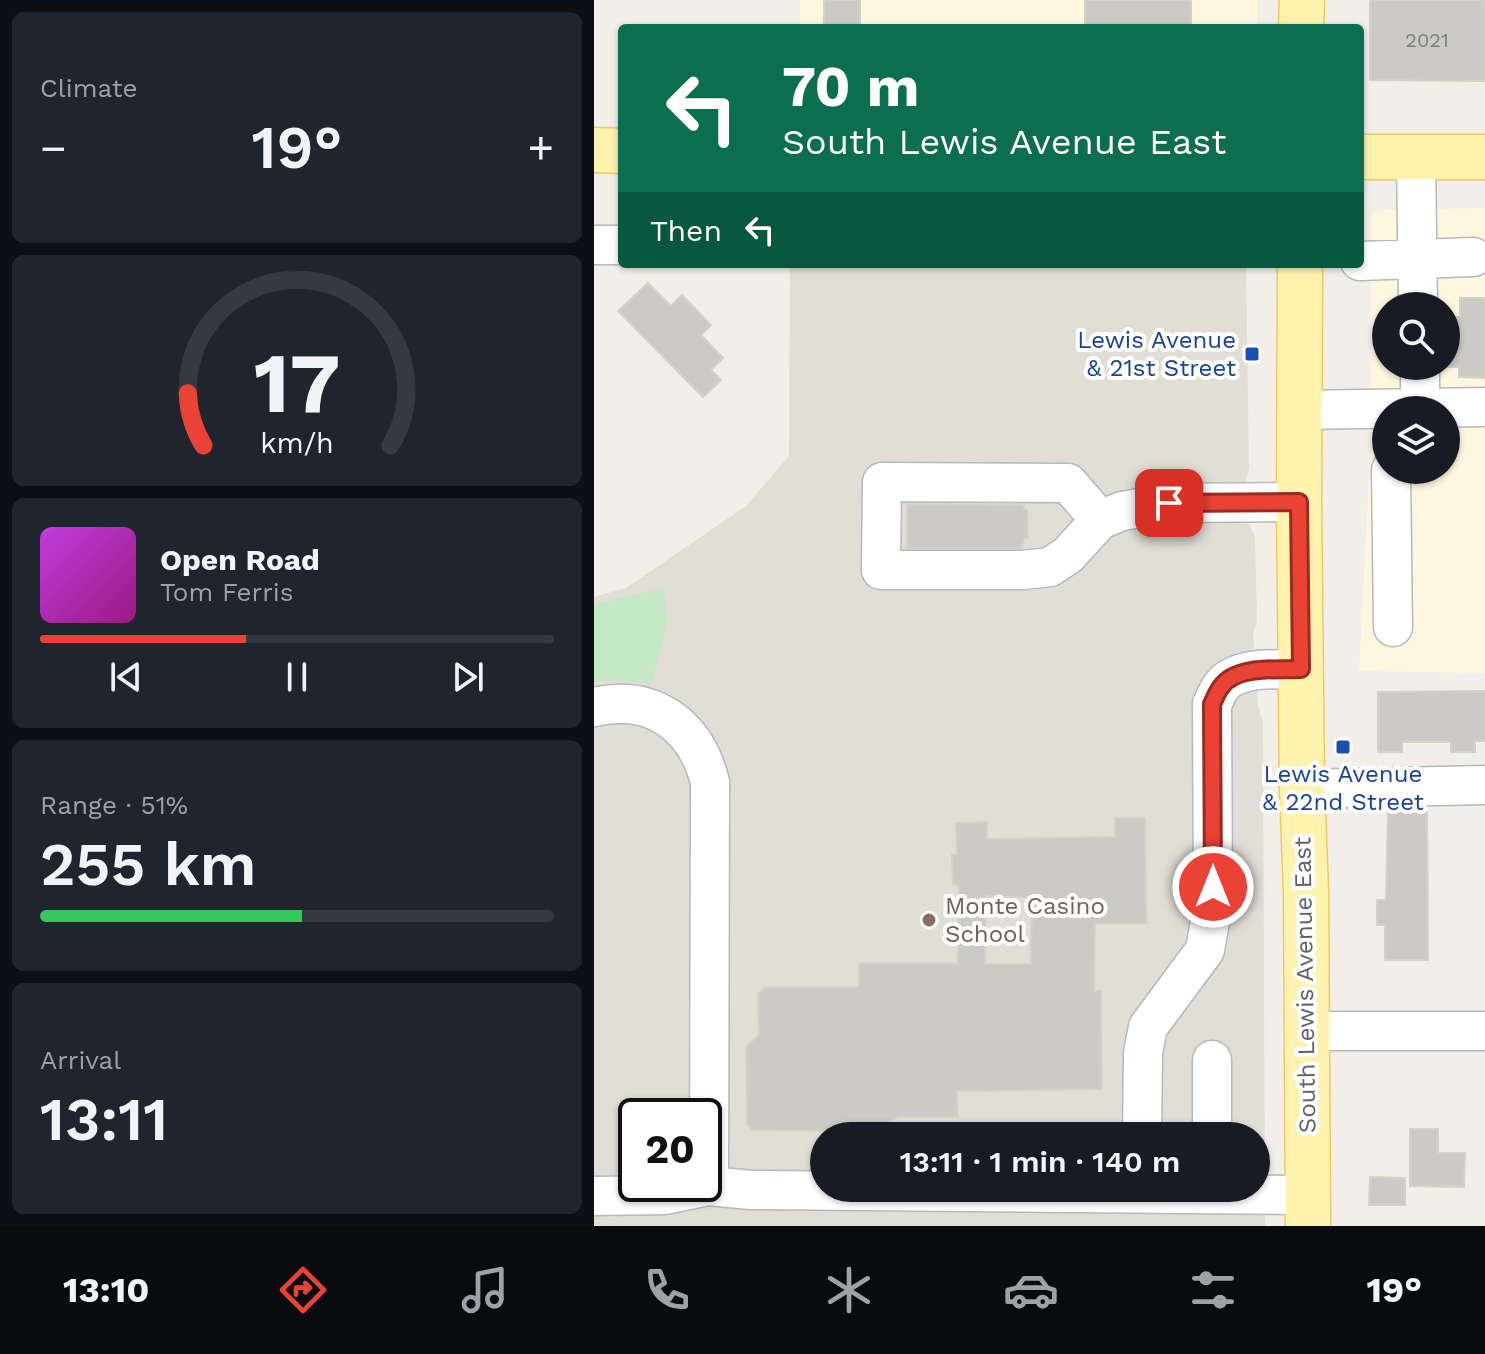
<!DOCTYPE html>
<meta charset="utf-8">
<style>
:root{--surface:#171b24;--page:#20242c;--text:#f1f3f6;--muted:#9ea1a6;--line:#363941;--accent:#ea4335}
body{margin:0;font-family:"Work Sans",sans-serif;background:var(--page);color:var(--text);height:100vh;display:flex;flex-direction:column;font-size:30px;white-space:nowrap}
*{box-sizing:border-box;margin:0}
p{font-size:26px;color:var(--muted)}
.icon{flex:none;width:44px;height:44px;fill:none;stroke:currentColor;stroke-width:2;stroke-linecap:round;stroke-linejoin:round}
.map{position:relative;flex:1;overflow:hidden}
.details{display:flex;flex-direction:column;gap:12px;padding:12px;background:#0d0f14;width:594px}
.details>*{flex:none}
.banner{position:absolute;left:24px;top:24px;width:746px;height:244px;border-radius:8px;box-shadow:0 2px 6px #0004;background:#0b6e4f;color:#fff;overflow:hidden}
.buttons{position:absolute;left:778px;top:292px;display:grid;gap:16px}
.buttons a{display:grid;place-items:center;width:88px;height:88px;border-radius:50%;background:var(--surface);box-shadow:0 2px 6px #0004;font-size:40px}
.speed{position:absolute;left:24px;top:1098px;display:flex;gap:16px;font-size:40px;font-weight:700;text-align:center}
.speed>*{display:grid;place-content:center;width:104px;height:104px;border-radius:50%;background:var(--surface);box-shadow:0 2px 6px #0004;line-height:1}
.speed .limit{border:4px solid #111;border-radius:12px;background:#fff;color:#111}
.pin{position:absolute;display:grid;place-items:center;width:68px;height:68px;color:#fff;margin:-34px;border-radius:16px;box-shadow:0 4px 12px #0006}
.me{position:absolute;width:88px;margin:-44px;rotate:0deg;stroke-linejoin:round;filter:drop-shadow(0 0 6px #0008)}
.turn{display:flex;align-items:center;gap:28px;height:168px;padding:0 32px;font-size:36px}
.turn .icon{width:104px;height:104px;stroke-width:2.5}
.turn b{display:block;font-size:56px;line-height:68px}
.then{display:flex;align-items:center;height:76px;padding:0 32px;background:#0003;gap:16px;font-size:30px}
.big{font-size:60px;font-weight:600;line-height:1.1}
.details .widget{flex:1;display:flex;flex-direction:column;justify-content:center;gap:12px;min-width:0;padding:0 28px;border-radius:12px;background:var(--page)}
.details .dial{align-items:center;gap:0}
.dial svg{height:208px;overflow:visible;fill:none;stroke:var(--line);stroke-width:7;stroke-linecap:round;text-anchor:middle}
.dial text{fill:var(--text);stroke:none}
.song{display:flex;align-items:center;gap:24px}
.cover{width:96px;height:96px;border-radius:12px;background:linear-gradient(135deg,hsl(290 70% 55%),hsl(310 70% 35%))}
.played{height:8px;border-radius:4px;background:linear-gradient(90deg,var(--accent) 40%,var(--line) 40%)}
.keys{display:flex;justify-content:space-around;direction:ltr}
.heat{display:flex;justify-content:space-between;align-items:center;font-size:44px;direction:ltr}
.charge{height:12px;border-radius:6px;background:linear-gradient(90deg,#34c759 51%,var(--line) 0)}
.trip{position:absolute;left:216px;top:1122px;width:460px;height:80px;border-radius:40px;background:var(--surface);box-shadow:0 2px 6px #0004;font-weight:600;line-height:80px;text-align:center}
.dock{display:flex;height:128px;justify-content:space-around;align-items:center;background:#090b0e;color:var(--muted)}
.dock .icon{width:56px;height:56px}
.dock .active{color:var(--accent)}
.dock b{font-size:36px;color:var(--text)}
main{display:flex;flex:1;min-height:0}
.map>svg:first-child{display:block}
</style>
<main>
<section class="details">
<div class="widget"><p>Climate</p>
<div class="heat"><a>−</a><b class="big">19°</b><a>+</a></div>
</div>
<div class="widget dial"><svg viewBox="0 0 100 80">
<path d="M14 69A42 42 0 1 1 86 69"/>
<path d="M14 69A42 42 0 0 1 8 49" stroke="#ea4335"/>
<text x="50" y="56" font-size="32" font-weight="700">17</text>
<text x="50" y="72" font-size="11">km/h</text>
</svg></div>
<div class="widget">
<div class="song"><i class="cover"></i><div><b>Open Road</b><p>Tom Ferris</p></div></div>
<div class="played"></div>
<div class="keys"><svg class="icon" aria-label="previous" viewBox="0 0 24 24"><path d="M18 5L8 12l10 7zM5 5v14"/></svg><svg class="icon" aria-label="pause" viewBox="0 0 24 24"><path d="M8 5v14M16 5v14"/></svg><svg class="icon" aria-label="next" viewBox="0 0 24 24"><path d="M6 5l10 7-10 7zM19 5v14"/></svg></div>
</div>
<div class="widget"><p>Range · 51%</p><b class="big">255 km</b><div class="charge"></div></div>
<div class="widget"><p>Arrival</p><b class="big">13:11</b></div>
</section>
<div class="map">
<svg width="891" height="1226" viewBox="0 0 891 1226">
<rect width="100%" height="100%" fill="#f1efe8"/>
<path fill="#fef7e0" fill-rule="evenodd" d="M206 0H663V28H206Z
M891 208V673L765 671 777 445V217L785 210ZM792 306H852V366H792ZM792 410H852V470H792Z"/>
<path fill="#e1ded6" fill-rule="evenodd" d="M196 264H652L655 468 652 481 653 520 661 537 663 621 659 633 664 705 669 723 671 1226H0V597L32 588 152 506 195 456ZM42 1116H110V1184H42ZM230 1136H662V1188H230Z"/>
<path fill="#c5e8c5" d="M70 588 73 624 57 684 15 680 0 682V605Z"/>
<path fill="#cccac5" stroke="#d6d1c6" stroke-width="2" fill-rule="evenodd" d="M230 0H266V28H230Z
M491 0H597V28H491Z
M776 0H891V81L776 80Z
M54 283 77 306 88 295 117 325 107 335 129 358 117 370 127 380 109 397 24 311Z
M866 298H891V378L865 377V367H852V317H866Z
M313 504 430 505V510H433L434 538H430L428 548H313Z
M891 691V741H881V752H857V742H808V752H784V692Z
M794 812H833L834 960H791V925H783V900H792Z
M521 818H551L552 923H501L500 991H507L508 1089 363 1091 364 1117H304L278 1131 159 1130 153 1124 152 1047 165 1035 164 994 171 987H265V963H364L365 886 359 884 358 855H363L362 823 393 822V839L521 837ZM392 896 438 897 437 964H391Z
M816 1129H844V1153H871L870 1187 816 1186Z
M776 1177 811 1178V1205H775Z"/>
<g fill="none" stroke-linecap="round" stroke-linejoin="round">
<g stroke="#b5b8bc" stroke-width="41">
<path id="minor" d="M822 157 824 306
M0 245H28
M766 261 879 257
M826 367V408
M706 410 891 407
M797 470 799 627
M506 520 474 483 288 482 287 570H429L456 567 474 555 506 520 528 511 575 503 705 502
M0 707C59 693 102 726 116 782L115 1186
M708 789 891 785
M713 1031H891
M618 1060V1136
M548 1136 549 1053 554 1027 611 950 619 905 618 704C621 699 623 692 627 687 642 665 684 670 707 669
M0 1196 71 1195 115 1186 157 1190 714 1195"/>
</g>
<g stroke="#f2c960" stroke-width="47">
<path id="major" d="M707 28 708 0
M0 150 28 151
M766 157H891
M706 264 705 502 708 789 712 892 714 1226"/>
</g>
<use href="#minor" stroke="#fff" stroke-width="38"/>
<use href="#major" stroke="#fff2af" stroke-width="44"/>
</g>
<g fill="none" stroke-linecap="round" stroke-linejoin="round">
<g stroke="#982c22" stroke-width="20">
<path id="route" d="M575 503 705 502 707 669C684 670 642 665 627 687 623 692 621 698 618 704L619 887"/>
</g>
<use href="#route" stroke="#ea4335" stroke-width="14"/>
</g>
<g fill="#1a4fb4" stroke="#fff" stroke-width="3">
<rect x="650" y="346" width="16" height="16" rx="4"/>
<rect x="741" y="739" width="16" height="16" rx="4"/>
</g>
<circle fill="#8d6e63" stroke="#fff" stroke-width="3" cx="335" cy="920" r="8"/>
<g text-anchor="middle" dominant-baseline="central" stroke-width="8" stroke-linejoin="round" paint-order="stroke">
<g font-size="20" fill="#7a7d7f">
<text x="833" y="40">2021</text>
</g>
<g font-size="24" fill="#164399" stroke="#fff" text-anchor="end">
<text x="642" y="340">Lewis Avenue<tspan x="642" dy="28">&amp; 21st Street</tspan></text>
<text x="749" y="774" text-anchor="middle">Lewis Avenue<tspan x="749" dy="28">&amp; 22nd Street</tspan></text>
</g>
<g font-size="24" fill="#785e54" stroke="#fff" text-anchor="start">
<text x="351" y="906">Monte Casino<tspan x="351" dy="28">School</tspan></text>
</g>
<g font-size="24" fill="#5f6368" stroke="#fff">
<text transform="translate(711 985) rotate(-91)">South Lewis Avenue East</text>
</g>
</g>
</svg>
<div class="buttons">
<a><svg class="icon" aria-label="search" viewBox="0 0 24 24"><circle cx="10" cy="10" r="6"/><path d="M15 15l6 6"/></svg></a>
<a><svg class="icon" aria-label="layers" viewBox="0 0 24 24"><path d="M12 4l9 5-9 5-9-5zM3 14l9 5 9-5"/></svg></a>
</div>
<div class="speed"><div class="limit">20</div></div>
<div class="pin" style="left:575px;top:503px;background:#d93025"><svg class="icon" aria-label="arrive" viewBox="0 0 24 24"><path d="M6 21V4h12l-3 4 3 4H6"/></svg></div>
<svg class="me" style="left:619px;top:887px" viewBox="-20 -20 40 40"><circle r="17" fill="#ea4335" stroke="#fff" stroke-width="3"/><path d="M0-11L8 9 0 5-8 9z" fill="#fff"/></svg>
<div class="trip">13:11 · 1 min · 140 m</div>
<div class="banner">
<div class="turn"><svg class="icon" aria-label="left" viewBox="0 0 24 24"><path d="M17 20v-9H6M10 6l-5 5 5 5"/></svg><div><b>70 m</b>South Lewis Avenue East</div></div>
<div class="then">Then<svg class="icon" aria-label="left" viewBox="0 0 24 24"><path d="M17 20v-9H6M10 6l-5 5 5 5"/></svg></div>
</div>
</div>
</main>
<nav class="dock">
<b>13:10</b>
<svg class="icon active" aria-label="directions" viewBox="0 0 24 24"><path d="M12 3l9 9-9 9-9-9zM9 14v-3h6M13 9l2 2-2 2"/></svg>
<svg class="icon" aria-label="music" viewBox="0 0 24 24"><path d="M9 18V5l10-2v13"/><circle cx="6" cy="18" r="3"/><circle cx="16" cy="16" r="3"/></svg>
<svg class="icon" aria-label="phone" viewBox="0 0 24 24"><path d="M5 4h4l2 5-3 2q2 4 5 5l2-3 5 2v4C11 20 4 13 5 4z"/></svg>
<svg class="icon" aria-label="climate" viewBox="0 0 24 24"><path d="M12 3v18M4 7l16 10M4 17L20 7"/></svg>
<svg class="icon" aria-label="car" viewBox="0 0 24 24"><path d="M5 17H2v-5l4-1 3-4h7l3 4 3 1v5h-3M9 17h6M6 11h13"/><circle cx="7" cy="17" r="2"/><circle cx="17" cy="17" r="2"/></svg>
<svg class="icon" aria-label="filters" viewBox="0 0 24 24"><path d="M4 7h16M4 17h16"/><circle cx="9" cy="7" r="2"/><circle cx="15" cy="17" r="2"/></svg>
<b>19°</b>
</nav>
